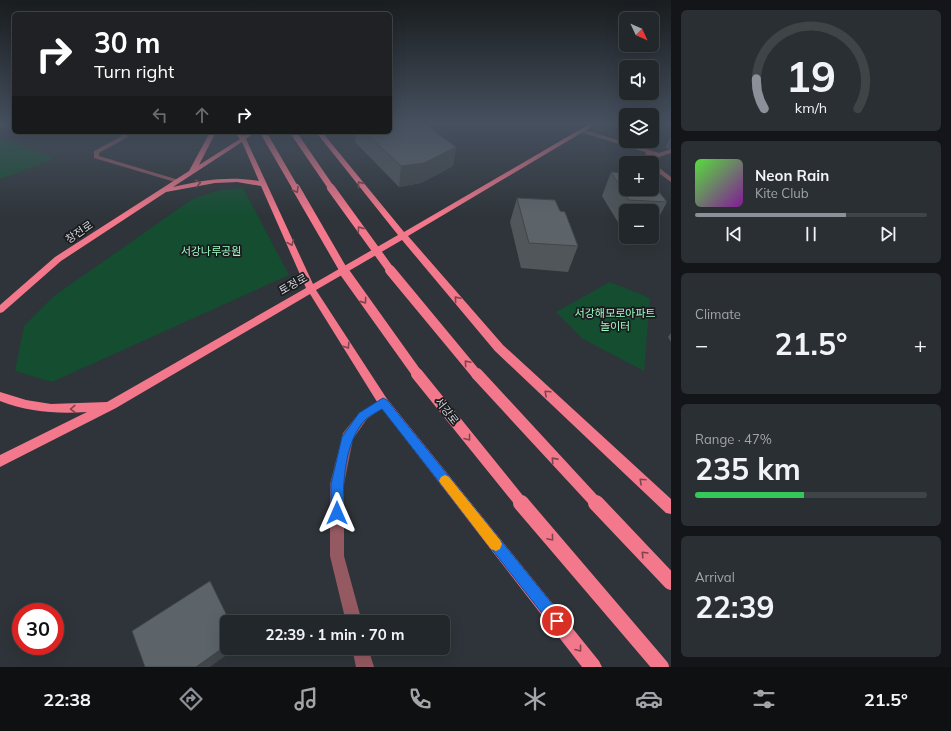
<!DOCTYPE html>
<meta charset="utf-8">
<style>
:root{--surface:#22272b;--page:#2a2f33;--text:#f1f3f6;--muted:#a2a5a9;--line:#3f4447;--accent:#8c9099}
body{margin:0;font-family:Mulish,"Noto Sans KR",sans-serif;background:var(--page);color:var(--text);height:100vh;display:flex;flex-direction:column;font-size:15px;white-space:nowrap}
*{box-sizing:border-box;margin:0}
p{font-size:13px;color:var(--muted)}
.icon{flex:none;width:22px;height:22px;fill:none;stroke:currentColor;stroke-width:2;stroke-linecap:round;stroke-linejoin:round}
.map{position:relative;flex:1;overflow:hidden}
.sheet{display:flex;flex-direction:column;gap:10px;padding:10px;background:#131518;width:280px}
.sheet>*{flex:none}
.hud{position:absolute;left:12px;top:12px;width:380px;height:122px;border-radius:6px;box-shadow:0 4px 16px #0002,0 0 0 1px var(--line);background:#202124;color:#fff;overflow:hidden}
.needle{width:26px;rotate:134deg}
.tools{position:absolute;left:619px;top:12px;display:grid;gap:8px}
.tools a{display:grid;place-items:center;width:40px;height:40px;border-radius:6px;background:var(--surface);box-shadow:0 4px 16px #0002,0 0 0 1px var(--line);font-size:20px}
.speed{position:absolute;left:12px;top:603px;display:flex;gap:8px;font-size:20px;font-weight:700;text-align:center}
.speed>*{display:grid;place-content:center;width:52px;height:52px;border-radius:50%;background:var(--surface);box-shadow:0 4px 16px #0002,0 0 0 1px var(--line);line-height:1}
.speed .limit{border:6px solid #d22;background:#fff;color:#111}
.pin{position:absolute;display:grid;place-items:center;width:34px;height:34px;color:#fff;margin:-17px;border:2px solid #fff;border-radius:50%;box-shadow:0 1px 4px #0007}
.me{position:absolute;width:44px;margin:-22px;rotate:0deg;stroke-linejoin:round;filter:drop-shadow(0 0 3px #0008)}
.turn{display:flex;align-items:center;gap:14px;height:84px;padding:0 16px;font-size:18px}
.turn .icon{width:52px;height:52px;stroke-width:2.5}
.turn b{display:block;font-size:28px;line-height:34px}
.lanes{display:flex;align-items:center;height:38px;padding:0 16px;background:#0003;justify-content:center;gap:20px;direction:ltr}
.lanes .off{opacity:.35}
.big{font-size:30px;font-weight:700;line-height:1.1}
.sheet .tile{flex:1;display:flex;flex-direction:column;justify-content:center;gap:6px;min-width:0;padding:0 14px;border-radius:6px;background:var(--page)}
.sheet .dial{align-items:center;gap:0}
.dial svg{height:104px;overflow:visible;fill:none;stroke:var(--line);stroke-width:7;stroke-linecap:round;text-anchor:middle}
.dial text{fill:var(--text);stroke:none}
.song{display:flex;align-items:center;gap:12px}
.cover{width:48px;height:48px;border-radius:6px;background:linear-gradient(135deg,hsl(110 70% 55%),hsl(290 70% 35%))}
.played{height:4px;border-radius:2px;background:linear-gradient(90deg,var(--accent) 65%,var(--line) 65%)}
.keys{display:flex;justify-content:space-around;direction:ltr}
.heat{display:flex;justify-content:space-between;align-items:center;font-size:22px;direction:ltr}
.charge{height:6px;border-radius:3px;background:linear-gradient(90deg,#34c759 47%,var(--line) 0)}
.trip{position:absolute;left:220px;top:615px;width:230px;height:40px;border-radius:6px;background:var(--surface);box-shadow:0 4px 16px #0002,0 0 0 1px var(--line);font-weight:700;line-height:40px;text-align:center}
.tabs{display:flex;height:64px;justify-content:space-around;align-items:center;background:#0e1011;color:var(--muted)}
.tabs .icon{width:28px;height:28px}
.tabs .selected{color:var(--accent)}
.tabs b{font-size:18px;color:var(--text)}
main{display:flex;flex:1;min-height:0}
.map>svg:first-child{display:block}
</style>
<main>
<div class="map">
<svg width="671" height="667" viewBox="0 0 671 667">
<rect width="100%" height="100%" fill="#2e3439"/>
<path fill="#144d30" d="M0 136 54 159 0 179Z
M243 188 289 275 52 382 15 371 24 326 54 296 194 198 221 190Z
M610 282 650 298 644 371 583 339 556 312Z"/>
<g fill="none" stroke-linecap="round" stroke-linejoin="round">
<path fill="#955961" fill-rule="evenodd" d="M582 129 659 153 671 149V153L659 157 652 155 658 167 671 177V182L653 169 652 163H649L645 152 580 132 579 131Z
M118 132H124L128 137 99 153V156L179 180V182H175L94 158V151L122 136Z
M383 398 387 399 389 402 387 405 367 419 353 439 344 484V556L362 622H346L330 556V484L343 433 359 413Z
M352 648H368L374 667H356Z"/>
<path fill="#f4788c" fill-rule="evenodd" d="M591 123H598L408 236 503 345 671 499V514L666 513 495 351 402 240 316 290 387 399 599 661 602 667H582L379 405 310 294 116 408 0 467V455L87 412C57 414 28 412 0 401V392L26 400 51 404 107 402 306 288 261 186 237 182 215 183 166 192 61 261 3 312 0 313V305L55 257 189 171 210 132H216L199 165 240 139 234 132H240L243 136 248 132H255L246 139 313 284 398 235 316 132H322L404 232ZM242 142 259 181C229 176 203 180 173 187Z"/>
<path stroke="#f4788c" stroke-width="6" d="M263 132 296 189
M293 132 332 189"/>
<path stroke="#f4788c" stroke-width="8" d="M296 188 344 271
M331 188 391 271"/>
<path stroke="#f4788c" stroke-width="10" d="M343 270 418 375
M390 270 477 375"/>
<path stroke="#f4788c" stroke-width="12" d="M417 374 522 504
M477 374 597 504"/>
<path stroke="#f4788c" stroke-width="16" d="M521 503 661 667
M596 503 671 582"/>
</g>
<path fill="#50565a" d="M356 132H390L456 147 453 166 421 183 399 187 355 142Z
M671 137V148L668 149 666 147Z
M611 172 667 202 654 226H652V211H626V225L619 224 602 196Z
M517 198 560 211 578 246 568 272 521 268 510 222Z
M671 333V342L668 337Z"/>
<path fill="#41464a" d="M0 123H14V125L0 129Z
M671 141V148L668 149Z
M456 147 453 166 421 183 399 187 401 166Z
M227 645V648H236L210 667H196Z"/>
<path fill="#5d6469" stroke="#41464a" d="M390 123H423L456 147 424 163 401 166 365 132H390Z
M611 172 626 173V189H652V183L667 202 629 200Z
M517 198 555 200 560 211 565 212 578 246 529 243Z
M210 581 230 622H227V645L196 667H145L132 631Z"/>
<defs><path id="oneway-chevron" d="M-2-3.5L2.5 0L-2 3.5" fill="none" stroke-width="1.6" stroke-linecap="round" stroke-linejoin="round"/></defs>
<g stroke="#7c4550">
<use href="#oneway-chevron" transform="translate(198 183) rotate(-13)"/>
<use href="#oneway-chevron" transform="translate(360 184) rotate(-129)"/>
<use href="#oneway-chevron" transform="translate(296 190) rotate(60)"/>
<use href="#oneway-chevron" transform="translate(360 229) rotate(-125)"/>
<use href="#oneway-chevron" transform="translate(291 243) rotate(67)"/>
<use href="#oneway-chevron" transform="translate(457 299) rotate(-131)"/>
<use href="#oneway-chevron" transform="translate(364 301) rotate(55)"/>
<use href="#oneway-chevron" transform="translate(347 346) rotate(57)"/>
<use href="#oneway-chevron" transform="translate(467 363) rotate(-131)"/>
<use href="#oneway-chevron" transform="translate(547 393) rotate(-137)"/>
<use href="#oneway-chevron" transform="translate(73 409) rotate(178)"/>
<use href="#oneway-chevron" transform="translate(468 438) rotate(52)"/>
<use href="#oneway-chevron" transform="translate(554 460) rotate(-132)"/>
<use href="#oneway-chevron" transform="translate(642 481) rotate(-137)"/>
<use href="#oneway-chevron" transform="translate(551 538) rotate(50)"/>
<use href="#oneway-chevron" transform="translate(644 554) rotate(-134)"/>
<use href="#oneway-chevron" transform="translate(579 649) rotate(52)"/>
</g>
<linearGradient id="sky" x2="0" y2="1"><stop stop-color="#191d1f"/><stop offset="0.57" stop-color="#46505f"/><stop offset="1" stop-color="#46505f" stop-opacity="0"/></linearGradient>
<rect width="671" height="217" fill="url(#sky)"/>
<path fill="#1a73e8" stroke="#114b97" d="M383 398 387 400 562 616 564 621 562 626 557 628 552 626 382 409C377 412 371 415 366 419 344 441 343 484 343 513L341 517 337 519 332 517 331 513V484L342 437 359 413Z"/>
<path fill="#f59e0b" d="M445 475 449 477 500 540 502 544 500 549 496 551 491 549 441 484 439 481 441 477Z"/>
<g text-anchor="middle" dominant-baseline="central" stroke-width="3.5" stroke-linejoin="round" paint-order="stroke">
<g font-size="11" fill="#d0d4d8" stroke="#191b1e">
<text transform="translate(79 232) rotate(-34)">창전로</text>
<text transform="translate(293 284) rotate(-30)">토정로</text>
<text transform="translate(447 411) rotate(52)">서강로</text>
</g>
<g font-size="11" fill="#9dfbc3" stroke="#191b1e">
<text x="211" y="251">서강나루공원</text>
<text x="615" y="313">서강해모로아파트<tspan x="615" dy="13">놀이터</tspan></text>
</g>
</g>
</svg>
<div class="tools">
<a><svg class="needle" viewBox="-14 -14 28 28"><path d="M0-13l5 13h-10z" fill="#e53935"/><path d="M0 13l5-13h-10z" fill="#a2a5a9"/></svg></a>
<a><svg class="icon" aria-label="sound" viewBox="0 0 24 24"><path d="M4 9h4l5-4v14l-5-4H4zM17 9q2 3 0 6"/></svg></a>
<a><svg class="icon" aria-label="layers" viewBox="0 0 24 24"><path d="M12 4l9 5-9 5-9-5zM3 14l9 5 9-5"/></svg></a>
<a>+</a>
<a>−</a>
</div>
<div class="speed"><div class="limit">30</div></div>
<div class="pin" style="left:557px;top:621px;background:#d93025"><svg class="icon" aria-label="arrive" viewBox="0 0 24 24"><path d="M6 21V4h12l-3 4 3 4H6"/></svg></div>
<svg class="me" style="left:337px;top:513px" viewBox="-20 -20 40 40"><path d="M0-17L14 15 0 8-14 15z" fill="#1a73e8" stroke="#fff" stroke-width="4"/></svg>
<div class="trip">22:39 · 1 min · 70 m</div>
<div class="hud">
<div class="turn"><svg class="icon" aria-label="right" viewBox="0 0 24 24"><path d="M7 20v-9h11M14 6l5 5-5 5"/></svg><div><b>30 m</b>Turn right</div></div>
<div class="lanes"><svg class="icon off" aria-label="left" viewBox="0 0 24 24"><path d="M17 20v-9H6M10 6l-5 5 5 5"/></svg><svg class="icon off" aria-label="ahead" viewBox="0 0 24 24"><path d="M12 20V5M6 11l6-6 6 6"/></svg><svg class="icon" aria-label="right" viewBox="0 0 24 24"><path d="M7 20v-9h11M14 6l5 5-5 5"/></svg></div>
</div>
</div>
<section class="sheet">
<div class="tile dial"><svg viewBox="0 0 100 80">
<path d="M14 69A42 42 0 1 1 86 69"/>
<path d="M14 69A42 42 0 0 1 8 46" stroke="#8c9099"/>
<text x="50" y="56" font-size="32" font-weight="700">19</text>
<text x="50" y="72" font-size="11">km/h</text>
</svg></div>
<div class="tile">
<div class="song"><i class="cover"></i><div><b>Neon Rain</b><p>Kite Club</p></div></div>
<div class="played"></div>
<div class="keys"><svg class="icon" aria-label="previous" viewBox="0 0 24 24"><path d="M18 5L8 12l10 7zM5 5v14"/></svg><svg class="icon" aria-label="pause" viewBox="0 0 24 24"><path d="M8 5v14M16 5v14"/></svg><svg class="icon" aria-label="next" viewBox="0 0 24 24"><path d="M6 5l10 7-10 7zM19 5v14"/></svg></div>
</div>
<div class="tile"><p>Climate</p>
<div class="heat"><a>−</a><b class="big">21.5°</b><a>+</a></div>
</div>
<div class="tile"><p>Range · 47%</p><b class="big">235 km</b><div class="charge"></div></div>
<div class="tile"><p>Arrival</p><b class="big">22:39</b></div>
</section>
</main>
<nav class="tabs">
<b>22:38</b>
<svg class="icon selected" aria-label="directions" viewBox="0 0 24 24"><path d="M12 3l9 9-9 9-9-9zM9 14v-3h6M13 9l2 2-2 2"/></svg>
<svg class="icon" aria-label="music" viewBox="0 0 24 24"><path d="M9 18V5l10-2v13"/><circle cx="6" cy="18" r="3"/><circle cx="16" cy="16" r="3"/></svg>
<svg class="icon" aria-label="phone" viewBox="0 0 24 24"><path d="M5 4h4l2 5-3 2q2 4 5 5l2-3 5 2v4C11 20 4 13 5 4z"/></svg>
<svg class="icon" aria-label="climate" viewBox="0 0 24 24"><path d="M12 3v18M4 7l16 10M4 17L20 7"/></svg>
<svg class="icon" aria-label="car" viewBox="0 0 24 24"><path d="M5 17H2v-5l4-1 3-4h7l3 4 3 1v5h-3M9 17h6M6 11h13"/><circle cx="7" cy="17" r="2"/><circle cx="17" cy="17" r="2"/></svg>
<svg class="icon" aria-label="filters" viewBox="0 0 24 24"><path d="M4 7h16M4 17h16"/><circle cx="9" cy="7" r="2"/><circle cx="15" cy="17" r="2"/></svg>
<b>21.5°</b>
</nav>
